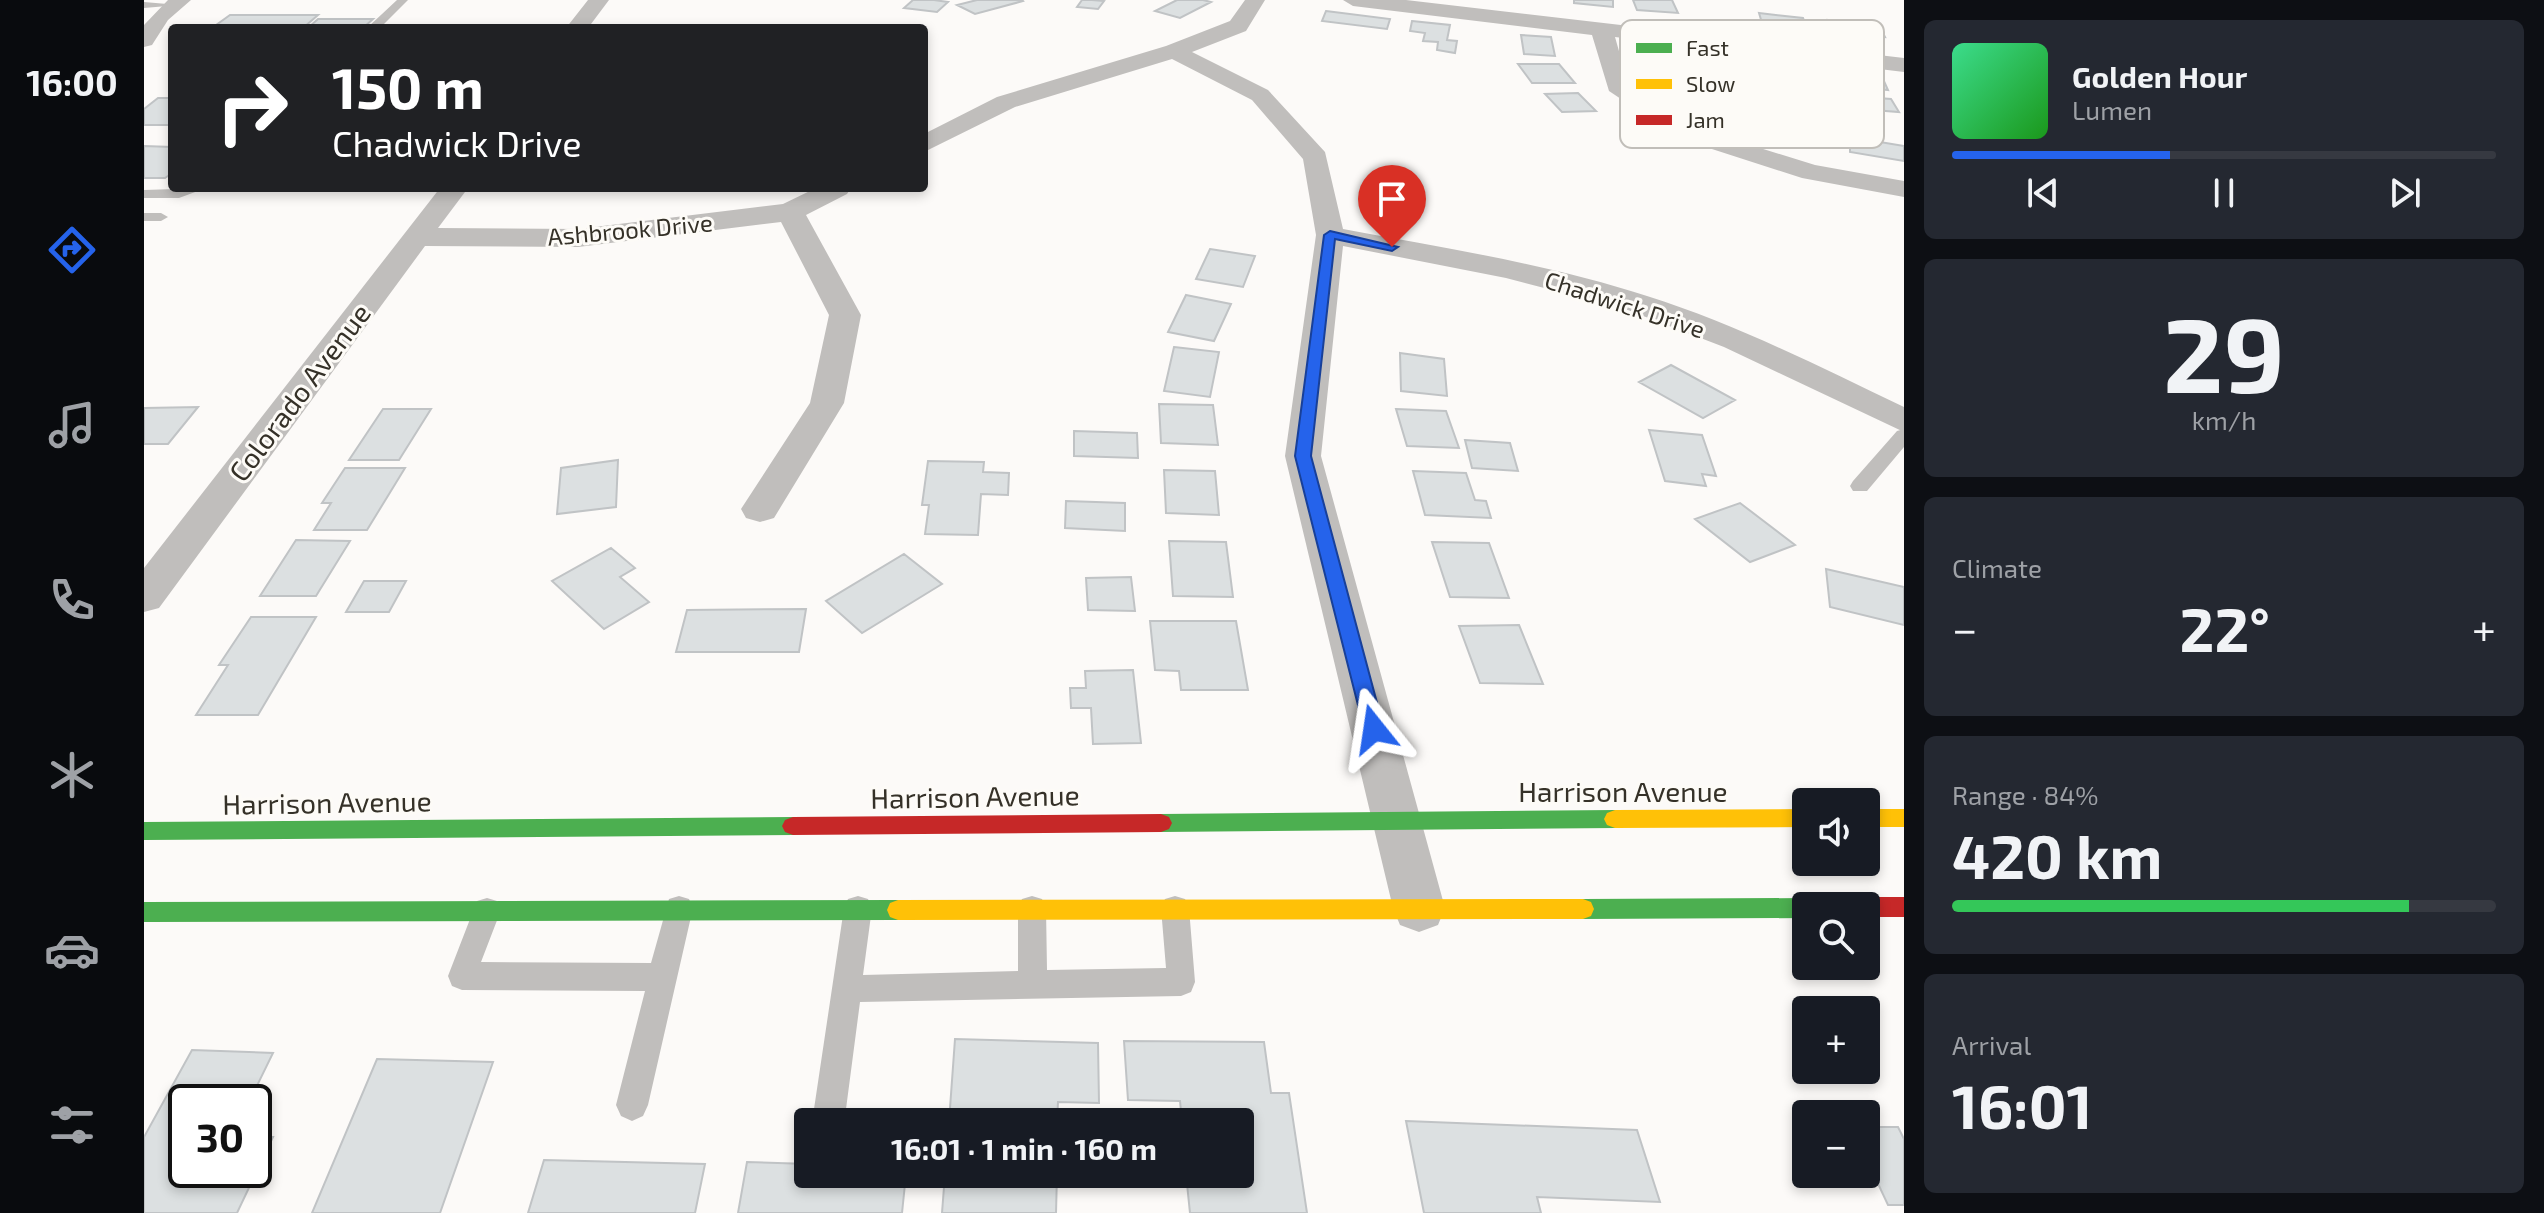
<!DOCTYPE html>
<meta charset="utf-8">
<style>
:root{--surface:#171b24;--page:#242831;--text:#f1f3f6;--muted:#9ea1a6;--line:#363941;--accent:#2563eb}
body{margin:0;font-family:"Exo 2",sans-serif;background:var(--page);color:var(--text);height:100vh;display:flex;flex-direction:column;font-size:30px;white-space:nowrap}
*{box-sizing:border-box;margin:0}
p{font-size:26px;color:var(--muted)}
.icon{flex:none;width:44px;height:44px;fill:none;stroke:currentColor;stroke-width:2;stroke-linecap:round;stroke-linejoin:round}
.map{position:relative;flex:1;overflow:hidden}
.sheet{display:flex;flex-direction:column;gap:20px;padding:20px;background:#0d0f14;width:640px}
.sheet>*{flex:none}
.hud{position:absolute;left:24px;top:24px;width:760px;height:168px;border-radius:8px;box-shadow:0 4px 12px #0003;background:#202124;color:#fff;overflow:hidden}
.controls{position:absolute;left:1648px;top:788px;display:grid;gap:16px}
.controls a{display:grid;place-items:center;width:88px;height:88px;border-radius:8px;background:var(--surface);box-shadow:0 4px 12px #0003;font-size:40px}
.speed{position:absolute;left:24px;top:1084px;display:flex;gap:16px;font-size:40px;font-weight:700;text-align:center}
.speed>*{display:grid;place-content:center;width:104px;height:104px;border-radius:50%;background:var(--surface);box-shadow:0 4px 12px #0003;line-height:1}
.speed .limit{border:4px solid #111;border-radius:12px;background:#fff;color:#111}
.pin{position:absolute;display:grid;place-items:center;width:68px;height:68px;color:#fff;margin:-82px -34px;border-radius:50% 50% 50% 0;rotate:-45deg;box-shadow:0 0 8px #0007}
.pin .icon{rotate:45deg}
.me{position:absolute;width:88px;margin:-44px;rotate:345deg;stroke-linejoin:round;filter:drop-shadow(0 0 6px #0008)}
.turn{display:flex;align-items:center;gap:28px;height:168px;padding:0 32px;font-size:36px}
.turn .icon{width:104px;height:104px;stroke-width:2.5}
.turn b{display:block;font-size:56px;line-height:68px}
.big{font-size:60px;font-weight:700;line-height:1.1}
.sheet .widget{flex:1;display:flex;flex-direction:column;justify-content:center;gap:12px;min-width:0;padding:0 28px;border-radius:12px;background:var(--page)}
.sheet .dial{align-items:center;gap:0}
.dial b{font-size:104px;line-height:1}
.song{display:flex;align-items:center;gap:24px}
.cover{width:96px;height:96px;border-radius:12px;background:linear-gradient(135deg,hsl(150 70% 55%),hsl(120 70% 35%))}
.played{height:8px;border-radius:4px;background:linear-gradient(90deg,var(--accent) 40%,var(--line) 40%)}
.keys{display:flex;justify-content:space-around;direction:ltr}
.heat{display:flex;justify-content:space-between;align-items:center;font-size:44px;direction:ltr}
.charge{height:12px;border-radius:6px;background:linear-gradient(90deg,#34c759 84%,var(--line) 0)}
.trip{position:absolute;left:650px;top:1108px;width:460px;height:80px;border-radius:8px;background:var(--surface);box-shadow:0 4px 12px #0003;font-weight:700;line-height:80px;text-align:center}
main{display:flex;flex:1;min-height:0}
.dock{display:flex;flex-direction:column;width:144px;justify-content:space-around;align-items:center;background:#090b0e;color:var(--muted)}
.dock .icon{width:56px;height:56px}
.dock .selected{color:var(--accent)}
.dock b{font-size:36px;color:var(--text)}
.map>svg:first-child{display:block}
</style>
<main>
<nav class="dock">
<b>16:00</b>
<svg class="icon selected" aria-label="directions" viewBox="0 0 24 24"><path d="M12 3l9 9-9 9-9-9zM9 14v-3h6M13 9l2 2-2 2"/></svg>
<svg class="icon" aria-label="music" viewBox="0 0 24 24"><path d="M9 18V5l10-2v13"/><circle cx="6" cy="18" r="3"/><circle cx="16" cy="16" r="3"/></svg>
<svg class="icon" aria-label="phone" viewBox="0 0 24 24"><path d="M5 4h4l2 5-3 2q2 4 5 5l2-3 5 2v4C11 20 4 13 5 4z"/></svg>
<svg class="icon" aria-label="climate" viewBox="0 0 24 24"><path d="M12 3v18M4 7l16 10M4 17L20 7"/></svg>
<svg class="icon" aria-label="car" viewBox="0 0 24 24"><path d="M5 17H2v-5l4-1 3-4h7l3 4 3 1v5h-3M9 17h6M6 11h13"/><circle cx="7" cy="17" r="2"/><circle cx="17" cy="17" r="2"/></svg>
<svg class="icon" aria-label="filters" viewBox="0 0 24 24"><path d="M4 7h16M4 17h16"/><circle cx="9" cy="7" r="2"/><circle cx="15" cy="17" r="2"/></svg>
</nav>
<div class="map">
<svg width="1760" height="1213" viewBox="0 0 1760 1213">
<rect width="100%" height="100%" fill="#fcfaf8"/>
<path fill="#dce0e1" stroke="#c0c3c5" stroke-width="2" d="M769 0H790L804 2 793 12 760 8Z
M833 0H878L879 1 831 14 813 5Z
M938 0H948L960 1 954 9 933 7Z
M1033 0H1059L1067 2 1036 18 1011 11Z
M1430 0H1469V7L1430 3Z
M1489 0H1528L1534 13 1493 10Z
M1182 11 1246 19 1243 29 1178 21Z
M1615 13 1659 18 1663 28 1618 23Z
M86 15H174L159 28H68Z
M174 19H229L219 28H164Z
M1684 20 1735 25 1741 37 1689 31Z
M1268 21 1306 25 1303 40 1313 41 1311 53 1293 50 1294 42 1279 41 1281 33 1266 31Z
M1377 35 1407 37 1411 56 1380 54Z
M1374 64H1415L1431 83H1388Z
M1693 73 1739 79 1744 90 1698 85Z
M1434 93 1452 111 1418 112 1401 94Z
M1721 97 1747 99 1755 112 1729 110Z
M14 98H28V125H0V109Z
M1706 137 1760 146V161L1706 152Z
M0 146 28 147V173L21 178H0Z
M1066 249 1111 256 1099 287 1052 279Z
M1042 295 1087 304 1070 341 1024 332Z
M1030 347 1075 352 1066 397 1020 391Z
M1256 353 1300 359 1303 396 1257 391Z
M1527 365 1591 400 1559 418 1495 382Z
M1015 404 1069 405 1074 445 1017 443Z
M54 407 24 444H0V408Z
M239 409H287L255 460H205Z
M1252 409 1302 411 1315 448 1263 446Z
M1505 430 1558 435 1572 476 1558 474 1562 486 1521 481Z
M930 431 993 433 994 458 930 456Z
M1321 440 1366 443 1374 471 1328 468Z
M474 460 472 507 413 514 417 468Z
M784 461 840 462 839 472 865 473 864 495 837 494 834 535 781 534 785 505H778Z
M201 468H261L223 530H170L187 503H178Z
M1020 470 1071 471 1075 515 1022 513Z
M1269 471 1322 473 1331 500 1342 501 1347 518 1281 515Z
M922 501 981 503V531L921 528Z
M1596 503 1651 545 1606 562 1551 519Z
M152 540 206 541 172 596H116Z
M1025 541 1082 542 1089 597 1029 596Z
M1288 542 1345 543 1365 598 1306 597Z
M467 548 491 568 476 577 505 602 460 629 408 581Z
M760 554 798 584 718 633 682 601Z
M1682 569 1760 587V625L1686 607Z
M987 577 991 611 944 610 942 578Z
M220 581H262L245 612H202Z
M662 609 655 652H532L543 610Z
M107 617H172L114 715H52L84 665H75Z
M1006 621H1092L1104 690H1037L1035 671 1011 670Z
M1375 625 1399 684 1336 683 1315 626Z
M989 670 997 743 949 744 947 708H927L926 688H942L941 671Z
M811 1039 954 1043 955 1103 914 1102 913 1122H805Z
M980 1041 1120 1042 1127 1093H1145L1163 1213H1046L1042 1174H1096V1122H1038L1036 1101 984 1100Z
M48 1050 129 1053 105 1102H42V1170H110V1137H129L93 1213H0V1137Z
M233 1059 349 1062 296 1213H168Z
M1262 1121 1493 1130 1516 1202 1393 1197 1397 1213H1280Z
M1722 1127H1754L1760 1139V1205H1744L1722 1158Z
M400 1160 561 1164 551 1213H384Z
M603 1162 664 1164V1174H762L758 1213H594Z
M801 1174H913L912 1213H798Z"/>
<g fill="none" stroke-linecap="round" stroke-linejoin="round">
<path fill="#c0bebc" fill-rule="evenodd" d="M253 0H264L236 28H223Z
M0 2 35 5 0 8Z
M62 188 35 198H0V190Z
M0 213H17L24 217 17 221H0Z
M1760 429V447L1723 491H1709L1706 486 1709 481 1753 431Z
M535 896 545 899 549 908 504 1105 499 1116 488 1121 477 1116 472 1105 501 991 318 990 308 986 304 976 333 901 343 898 353 901 357 910 337 962 507 963 525 899Z
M714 896 724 899 728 908 719 975 874 971V908L878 899 888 896 898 899 902 908 903 970 1022 968 1017 908 1021 899 1031 896 1041 899 1045 908 1051 982 1047 992 1037 996 716 1002 702 1109 697 1120 680 1122 670 1109 700 908 704 899Z"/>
<path fill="#c0bebc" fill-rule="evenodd" d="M24 0H47L24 20 8 45 0 47V25Z
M444 0H465L444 28H422Z
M1101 0H1121L1102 31 1048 52 1124 90 1181 152 1199 229C1301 248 1404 264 1503 296 1592 324 1676 367 1760 407V432L1580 347 1481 309 1362 278 1199 246 1177 456 1301 908 1294 925 1275 932 1256 925 1249 908 1141 456 1172 235 1159 159 1108 100 1028 59 871 107 780 152V134L853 97 1022 46 1086 21Z
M1199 0H1262L1760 58V72L1471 37 1484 83 1555 129 1671 165 1760 181V197L1658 178 1537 139 1465 91 1448 35 1209 6Z
M296 188H324L294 228 434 229 639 204 672 188H707L703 194 662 215 717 315 700 403 630 518 616 522 602 518 597 509 666 403 685 315 637 222 434 247 281 246 15 608 0 612V568Z"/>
<path fill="#4caf50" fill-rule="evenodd" d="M1471 810 1479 813 1482 819 1479 825 1471 828 1017 832 1009 829 1006 823 1009 817 1017 814Z
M649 817 657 820 660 826 657 832 649 835 0 840V822Z
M1662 898 1670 901 1672 906H1662V918L1439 919 1431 916 1428 909 1431 902 1439 899Z
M754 900 762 903 765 910 762 917 754 920 0 922V902Z"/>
<path fill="#ffc107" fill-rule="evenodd" d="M1662 809V827L1471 828 1463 825 1460 819 1463 813 1471 810Z
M1722 809H1760V827H1722Z
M1439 899 1447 902 1450 909 1447 916 1439 919 754 920 746 917 743 910 746 903 754 900Z"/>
<path fill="#c62828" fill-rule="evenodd" d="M1017 814 1025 817 1028 823 1025 829 1017 832 649 835 641 832 638 826 641 820 649 817Z
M1722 897H1760V917H1722V906H1711L1714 900Z"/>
</g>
<path fill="#2563eb" stroke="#184099" stroke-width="2" d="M1186 231 1254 247 1248 251 1191 239 1167 456 1240 729 1230 737 1220 729 1151 456 1180 235Z"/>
<g text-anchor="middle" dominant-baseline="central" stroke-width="6" stroke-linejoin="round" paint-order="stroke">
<g font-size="24" fill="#353128" stroke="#fdfbf7">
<text transform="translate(486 229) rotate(-5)">Ashbrook Drive</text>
<text transform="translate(1481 304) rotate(18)">Chadwick Drive</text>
</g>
<g font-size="28" fill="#353128" stroke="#fdfbf7">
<text transform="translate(155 392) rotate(-53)">Colorado Avenue</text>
<text x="1479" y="791">Harrison Avenue</text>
<text transform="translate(831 796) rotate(-1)">Harrison Avenue</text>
<text transform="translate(183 802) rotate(-1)">Harrison Avenue</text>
</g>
</g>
<rect x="1476" y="20" width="264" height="128" rx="12" fill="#fdfbf7" stroke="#c1beb9" stroke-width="2"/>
<rect x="1492" y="43" width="36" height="10" fill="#4caf50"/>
<rect x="1492" y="79" width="36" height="10" fill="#ffc107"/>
<rect x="1492" y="115" width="36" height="10" fill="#c62828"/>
<g font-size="22" fill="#353128">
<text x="1542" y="56">Fast</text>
<text x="1542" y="92">Slow</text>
<text x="1542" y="128">Jam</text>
</g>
</svg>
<div class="controls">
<a><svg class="icon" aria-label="sound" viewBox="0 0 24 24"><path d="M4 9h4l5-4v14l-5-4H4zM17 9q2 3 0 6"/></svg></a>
<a><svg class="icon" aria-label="search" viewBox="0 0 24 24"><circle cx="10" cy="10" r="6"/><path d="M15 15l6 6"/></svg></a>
<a>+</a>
<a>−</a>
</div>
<div class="speed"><div class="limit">30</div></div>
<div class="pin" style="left:1248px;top:247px;background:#d93025"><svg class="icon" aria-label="arrive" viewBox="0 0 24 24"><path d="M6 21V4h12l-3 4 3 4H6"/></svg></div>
<svg class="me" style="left:1230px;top:729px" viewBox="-20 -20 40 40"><path d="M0-17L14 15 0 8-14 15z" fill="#2563eb" stroke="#fff" stroke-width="4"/></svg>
<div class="trip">16:01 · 1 min · 160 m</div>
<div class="hud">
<div class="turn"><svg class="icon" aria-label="right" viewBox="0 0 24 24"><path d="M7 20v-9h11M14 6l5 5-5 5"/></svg><div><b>150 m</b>Chadwick Drive</div></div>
</div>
</div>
<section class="sheet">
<div class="widget">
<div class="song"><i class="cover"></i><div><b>Golden Hour</b><p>Lumen</p></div></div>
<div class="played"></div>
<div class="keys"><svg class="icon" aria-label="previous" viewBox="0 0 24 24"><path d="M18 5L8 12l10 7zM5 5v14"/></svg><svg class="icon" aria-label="pause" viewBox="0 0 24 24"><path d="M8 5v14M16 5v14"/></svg><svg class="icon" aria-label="next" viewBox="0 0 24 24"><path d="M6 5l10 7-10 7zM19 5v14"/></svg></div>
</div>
<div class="widget dial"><b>29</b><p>km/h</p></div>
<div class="widget"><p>Climate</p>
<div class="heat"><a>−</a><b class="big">22°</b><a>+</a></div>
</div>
<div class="widget"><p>Range · 84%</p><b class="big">420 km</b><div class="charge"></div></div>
<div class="widget"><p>Arrival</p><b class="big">16:01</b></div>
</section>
</main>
